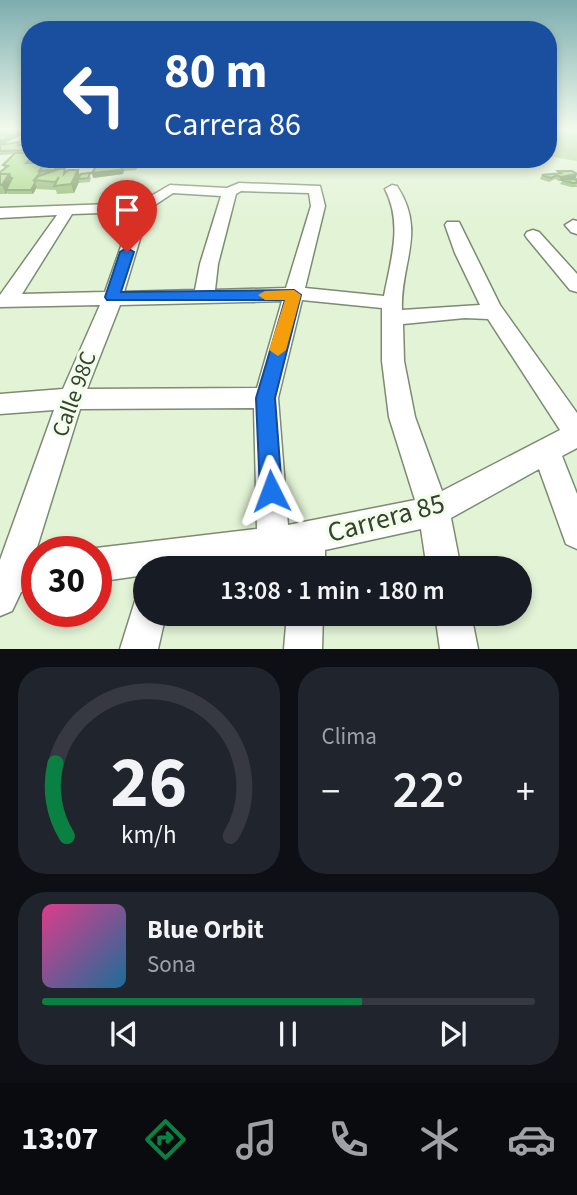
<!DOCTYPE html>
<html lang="es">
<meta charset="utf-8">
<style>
:root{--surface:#171b24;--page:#20242c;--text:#f1f3f6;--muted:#9ea1a6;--line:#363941;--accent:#0b8043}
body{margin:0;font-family:"Source Sans 3",sans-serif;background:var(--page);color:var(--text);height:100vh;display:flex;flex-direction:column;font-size:26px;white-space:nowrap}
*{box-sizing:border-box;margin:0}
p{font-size:23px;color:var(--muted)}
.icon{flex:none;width:38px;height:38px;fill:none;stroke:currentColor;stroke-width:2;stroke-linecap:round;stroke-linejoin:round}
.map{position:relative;height:649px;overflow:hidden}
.side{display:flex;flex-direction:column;gap:18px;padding:18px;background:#0d0f14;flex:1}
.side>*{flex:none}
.guide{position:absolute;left:21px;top:21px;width:536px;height:147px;border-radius:28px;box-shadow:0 4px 10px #0003;background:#1a4fa0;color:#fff;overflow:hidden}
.speed{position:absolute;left:21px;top:536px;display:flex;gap:14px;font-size:35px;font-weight:700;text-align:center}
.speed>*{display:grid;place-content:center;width:91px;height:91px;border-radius:50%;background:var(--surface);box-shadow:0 4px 10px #0003;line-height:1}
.speed .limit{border:10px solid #d22;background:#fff;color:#111}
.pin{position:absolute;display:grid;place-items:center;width:60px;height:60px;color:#fff;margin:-72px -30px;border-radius:50% 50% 50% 0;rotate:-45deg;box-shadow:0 0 7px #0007}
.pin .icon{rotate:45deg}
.me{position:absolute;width:77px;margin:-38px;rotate:357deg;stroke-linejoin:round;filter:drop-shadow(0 0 5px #0008)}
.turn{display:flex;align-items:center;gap:24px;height:147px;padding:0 28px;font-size:32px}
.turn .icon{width:91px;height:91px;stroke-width:2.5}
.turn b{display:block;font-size:49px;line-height:60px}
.big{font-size:52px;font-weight:600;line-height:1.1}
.side .widget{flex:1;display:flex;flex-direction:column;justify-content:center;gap:10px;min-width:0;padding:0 24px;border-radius:28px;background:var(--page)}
.side .dial{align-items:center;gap:0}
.dial svg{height:182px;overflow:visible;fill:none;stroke:var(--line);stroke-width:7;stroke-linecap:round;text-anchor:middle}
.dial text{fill:var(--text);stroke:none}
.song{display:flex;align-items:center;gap:21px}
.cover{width:84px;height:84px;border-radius:10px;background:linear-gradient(135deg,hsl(330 70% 55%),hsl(200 70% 35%))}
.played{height:7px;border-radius:4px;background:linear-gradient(90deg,var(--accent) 65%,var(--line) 65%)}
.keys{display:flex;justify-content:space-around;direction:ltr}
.heat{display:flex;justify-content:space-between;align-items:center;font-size:38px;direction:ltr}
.side .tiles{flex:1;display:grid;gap:18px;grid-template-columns:1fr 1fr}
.widget:last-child{grid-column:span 2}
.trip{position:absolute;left:133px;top:556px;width:399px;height:70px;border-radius:35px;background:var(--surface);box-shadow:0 4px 10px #0003;font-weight:600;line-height:70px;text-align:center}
.tab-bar{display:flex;height:112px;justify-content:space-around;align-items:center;background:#090b0e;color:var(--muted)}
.tab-bar .icon{width:49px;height:49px}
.tab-bar .selected{color:var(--accent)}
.tab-bar b{font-size:32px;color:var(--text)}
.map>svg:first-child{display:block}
</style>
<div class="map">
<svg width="577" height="649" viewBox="0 0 577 649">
<rect width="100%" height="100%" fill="#e2f3d6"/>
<path fill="#b3d49c" d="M548 129H577V161L548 156Z"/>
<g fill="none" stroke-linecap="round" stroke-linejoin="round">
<g stroke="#7c8b71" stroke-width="3">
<path id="street" d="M239 183 320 186 325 206 305 288 384 296C391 259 403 224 385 189L392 185 397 186C427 232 400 263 402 310L480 305 455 253 445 225 447 222H459L500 305 577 413V448L562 456 577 494V549L566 544 539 469 451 518 461 569H427L421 529 325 550V569H291L292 556 196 569H145V575L96 582V551H89L96 548 257 529 254 408 80 409 34 557 37 556V590L21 592 12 611 0 616V560L54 410 0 414V394L63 389 100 305 0 307V295L57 215 0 218V208L139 203 170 185 227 188ZM241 191 309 193 311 206 286 288 215 290 218 264 236 194ZM173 193 221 196 200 264 195 290 124 292 149 209ZM133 212 105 292 22 294 72 214ZM302 300 382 308V361L389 417 415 500 288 525 278 398ZM282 301 257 388 87 389 120 305ZM465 318 488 319 560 430 442 491 415 417 404 361 403 324Z
M573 220 577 221V234L571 232 565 225Z
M533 230 539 232 577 274V292L570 290 527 238 525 235 527 232Z
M145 597V614H166L158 649H120L135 601Z
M287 614H323L322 649H284Z
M435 614H471L478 649H440Z"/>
</g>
<use href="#street" fill="#fff" fill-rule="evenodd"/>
</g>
<path fill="#96bb7b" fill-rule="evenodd" d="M0 129H29L27 132 3 144 19 142 21 145H30V159H81L74 165 64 166V169L66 172 78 170 80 176 91 177 90 182 79 183V182L74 193 57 194 56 190 37 189V187L33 194H8L7 193 6 194H0V172L4 168 3 165 14 154 0 155ZM34 161H46L44 163H32Z
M158 159H182V160L159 162Z
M98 163 139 166 136 170 124 171 123 174 93 178Z
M558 171 576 178 577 187H571L560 184 562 181H559L555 179 549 182 540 179 542 175 557 173Z"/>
<path fill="#7a9964" d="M25 129H29L27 132 0 146V141Z
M81 159 74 165 64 166 65 167 57 179 54 170 62 160Z
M122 167 124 171 123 174 93 178 92 173Z
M78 170 81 178 78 179 79 182 74 193 71 184Z
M9 174 13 182 6 190 7 193 6 194 2 185Z
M577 174 576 178 559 181 561 177Z
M35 183 37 187 33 194 31 190Z"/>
<path fill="#afda8f" stroke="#7a9964" stroke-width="2" d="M15 129H25L0 141V135L9 136 10 134H0V132L4 130 13 131Z
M19 142 18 145H30V150L0 151V145Z
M15 153H30V159L26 163H44L48 160 39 171 40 173 34 180 35 183 31 190H6L12 178H11L9 174H0V172L8 166 3 165Z
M49 159H75L73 161 63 162 62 160Z
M49 160H62L54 170 39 171Z
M138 162 135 166 122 167 121 170 92 173 98 163Z
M59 169H65L64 174 68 170H78L71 184 54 186 59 177 55 182 34 180 39 176Z
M558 171H572L577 174 561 177 557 175 551 178 542 175 561 173Z
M90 173 88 178 78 179 81 174Z
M0 174H9L2 185H0Z
M576 179 577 183H573L562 180Z"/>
<linearGradient id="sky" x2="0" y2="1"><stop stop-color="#7cadaf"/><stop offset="0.59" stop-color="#f2faed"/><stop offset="1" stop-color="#f2faed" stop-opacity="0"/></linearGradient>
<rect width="577" height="219" fill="url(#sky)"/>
<path fill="#1a73e8" stroke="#114b97" stroke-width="2" d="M127 248 134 252 121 292 294 290 301 295 275 398 282 491 279 499 271 502 263 499 260 491 256 398 285 300H107L105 297 120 252Z"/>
<path fill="#f59e0b" d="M294 290 301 295 286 350 278 356 269 350 285 300H265L258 295 265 291Z"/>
<g text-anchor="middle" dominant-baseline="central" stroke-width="6" stroke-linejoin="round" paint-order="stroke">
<g font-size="23" fill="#393f34" stroke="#f1ffe8">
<text transform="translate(74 394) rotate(-70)">Calle 98C</text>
</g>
<g font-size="28" fill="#393f34" stroke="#f1ffe8">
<text transform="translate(386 518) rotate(-15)">Carrera 85</text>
</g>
</g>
</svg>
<div class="speed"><div class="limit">30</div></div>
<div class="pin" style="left:127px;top:252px;background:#d93025"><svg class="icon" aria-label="arrive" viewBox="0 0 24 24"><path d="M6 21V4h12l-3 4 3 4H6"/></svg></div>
<svg class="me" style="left:271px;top:491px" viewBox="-20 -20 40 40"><path d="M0-17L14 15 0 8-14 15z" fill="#1a73e8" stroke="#fff" stroke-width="4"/></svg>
<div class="trip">13:08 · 1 min · 180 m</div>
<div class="guide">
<div class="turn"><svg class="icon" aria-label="left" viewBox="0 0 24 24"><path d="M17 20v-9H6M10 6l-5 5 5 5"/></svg><div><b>80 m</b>Carrera 86</div></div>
</div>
</div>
<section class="side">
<div class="tiles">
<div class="widget dial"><svg viewBox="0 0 100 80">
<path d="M14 69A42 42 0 1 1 86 69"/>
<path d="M14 69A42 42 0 0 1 9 37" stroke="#0b8043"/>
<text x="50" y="56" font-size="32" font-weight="700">26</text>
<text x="50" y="72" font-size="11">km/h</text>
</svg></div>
<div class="widget"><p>Clima</p>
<div class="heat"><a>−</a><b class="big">22°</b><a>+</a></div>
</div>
<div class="widget">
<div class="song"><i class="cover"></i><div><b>Blue Orbit</b><p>Sona</p></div></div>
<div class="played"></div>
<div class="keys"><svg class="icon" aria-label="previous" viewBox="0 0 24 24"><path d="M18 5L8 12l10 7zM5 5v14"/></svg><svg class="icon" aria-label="pause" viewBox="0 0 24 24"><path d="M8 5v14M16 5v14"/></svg><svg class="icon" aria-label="next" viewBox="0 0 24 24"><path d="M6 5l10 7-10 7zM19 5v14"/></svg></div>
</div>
</div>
</section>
<nav class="tab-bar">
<b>13:07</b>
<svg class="icon selected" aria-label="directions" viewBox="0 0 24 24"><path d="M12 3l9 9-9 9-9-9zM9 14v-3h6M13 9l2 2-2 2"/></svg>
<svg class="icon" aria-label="music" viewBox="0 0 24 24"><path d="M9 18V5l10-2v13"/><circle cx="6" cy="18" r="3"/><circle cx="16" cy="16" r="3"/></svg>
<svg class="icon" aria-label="phone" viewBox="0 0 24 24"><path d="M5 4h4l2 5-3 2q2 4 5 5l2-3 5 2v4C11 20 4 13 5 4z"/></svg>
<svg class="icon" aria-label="climate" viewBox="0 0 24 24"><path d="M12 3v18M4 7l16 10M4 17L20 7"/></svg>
<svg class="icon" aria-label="car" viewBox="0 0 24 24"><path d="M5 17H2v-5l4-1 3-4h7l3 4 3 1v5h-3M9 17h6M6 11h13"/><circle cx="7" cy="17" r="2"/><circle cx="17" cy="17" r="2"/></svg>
</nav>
